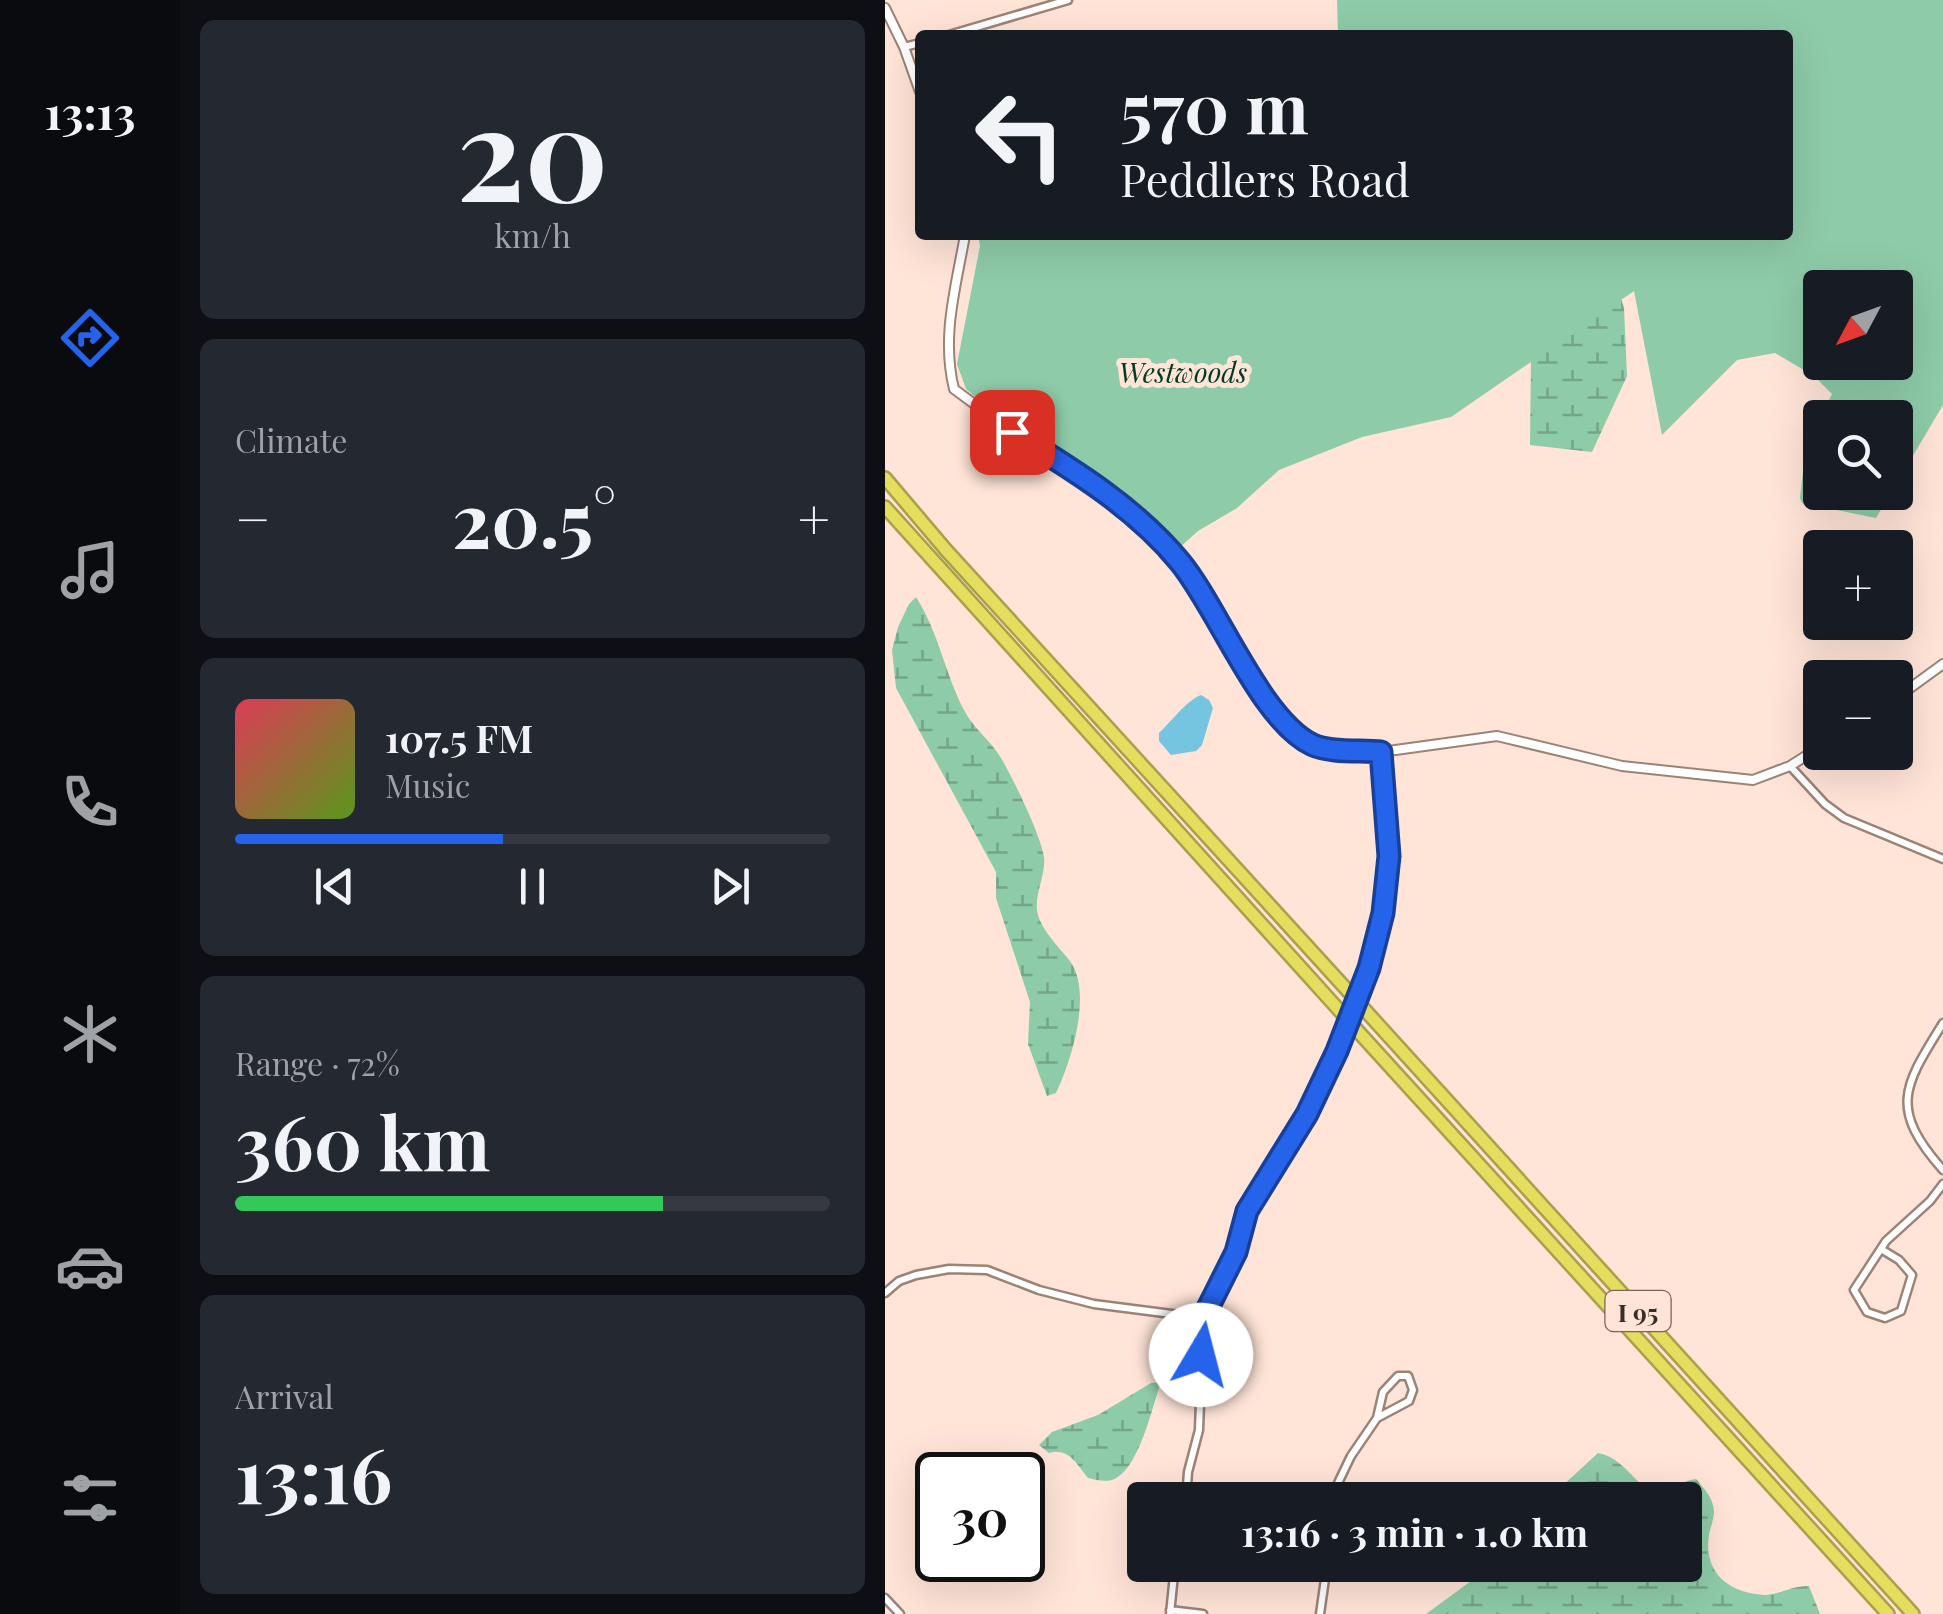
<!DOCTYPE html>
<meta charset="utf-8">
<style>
:root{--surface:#171b24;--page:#242831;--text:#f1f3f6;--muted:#9ea1a6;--line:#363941;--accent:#2563eb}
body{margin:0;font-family:"Playfair Display",serif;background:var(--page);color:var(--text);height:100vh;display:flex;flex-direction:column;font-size:38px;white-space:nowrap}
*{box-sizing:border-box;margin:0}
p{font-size:32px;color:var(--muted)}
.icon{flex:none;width:55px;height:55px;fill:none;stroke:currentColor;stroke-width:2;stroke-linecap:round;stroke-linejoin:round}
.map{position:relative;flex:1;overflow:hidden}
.drawer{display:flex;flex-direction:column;gap:20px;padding:20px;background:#0d0f14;width:705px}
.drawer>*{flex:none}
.banner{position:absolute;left:30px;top:30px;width:878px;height:210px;border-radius:10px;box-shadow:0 10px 40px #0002;background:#171b24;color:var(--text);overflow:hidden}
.needle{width:65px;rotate:229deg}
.buttons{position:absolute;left:918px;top:270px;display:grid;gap:20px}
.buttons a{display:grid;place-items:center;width:110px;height:110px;border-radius:10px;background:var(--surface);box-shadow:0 10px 40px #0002;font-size:50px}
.speed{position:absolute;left:30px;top:1452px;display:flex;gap:20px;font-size:50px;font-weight:700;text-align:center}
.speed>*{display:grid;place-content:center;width:130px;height:130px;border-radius:50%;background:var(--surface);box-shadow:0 10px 40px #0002;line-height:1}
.speed .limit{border:5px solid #111;border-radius:15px;background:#fff;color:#111}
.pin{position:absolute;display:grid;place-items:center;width:85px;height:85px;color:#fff;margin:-42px;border-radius:20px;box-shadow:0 5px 15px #0006}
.me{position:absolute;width:110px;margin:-55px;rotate:8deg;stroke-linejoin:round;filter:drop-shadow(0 0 8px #0008)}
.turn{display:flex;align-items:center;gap:35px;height:210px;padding:0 40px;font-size:45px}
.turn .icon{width:130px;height:130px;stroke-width:2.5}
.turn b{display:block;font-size:70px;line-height:85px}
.big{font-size:75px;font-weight:700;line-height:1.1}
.drawer .tile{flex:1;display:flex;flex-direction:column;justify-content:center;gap:15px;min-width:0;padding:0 35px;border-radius:15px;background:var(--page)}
.drawer .dial{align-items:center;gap:0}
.dial b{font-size:130px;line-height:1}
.song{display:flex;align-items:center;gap:30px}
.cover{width:120px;height:120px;border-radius:15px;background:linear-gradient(135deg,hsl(350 70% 55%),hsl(90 70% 35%))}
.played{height:10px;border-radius:5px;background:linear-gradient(90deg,var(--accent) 45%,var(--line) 45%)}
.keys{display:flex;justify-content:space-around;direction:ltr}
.heat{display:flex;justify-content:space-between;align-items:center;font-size:55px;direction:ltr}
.charge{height:15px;border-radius:8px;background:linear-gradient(90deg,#34c759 72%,var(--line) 0)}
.trip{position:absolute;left:242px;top:1482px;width:575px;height:100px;border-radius:10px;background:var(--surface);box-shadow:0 10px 40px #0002;font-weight:700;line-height:100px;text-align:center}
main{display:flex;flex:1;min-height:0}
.tab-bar{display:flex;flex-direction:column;width:180px;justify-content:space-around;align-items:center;background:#090b0e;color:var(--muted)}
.tab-bar .icon{width:70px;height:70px}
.tab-bar .current{color:var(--accent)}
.tab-bar b{font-size:45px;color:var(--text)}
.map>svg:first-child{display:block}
</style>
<main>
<nav class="tab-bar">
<b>13:13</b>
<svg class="icon current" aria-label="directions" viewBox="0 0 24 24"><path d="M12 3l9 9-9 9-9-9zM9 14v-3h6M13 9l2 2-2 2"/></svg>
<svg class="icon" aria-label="music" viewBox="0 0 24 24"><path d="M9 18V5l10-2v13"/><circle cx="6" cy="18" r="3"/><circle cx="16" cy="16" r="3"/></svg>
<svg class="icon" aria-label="phone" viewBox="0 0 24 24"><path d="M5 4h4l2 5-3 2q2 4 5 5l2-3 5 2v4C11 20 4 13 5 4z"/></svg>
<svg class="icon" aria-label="climate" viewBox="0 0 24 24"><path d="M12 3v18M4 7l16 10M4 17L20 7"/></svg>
<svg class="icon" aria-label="car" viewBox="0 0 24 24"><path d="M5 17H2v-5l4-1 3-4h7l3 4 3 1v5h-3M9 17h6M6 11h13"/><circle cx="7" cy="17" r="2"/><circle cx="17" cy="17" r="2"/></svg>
<svg class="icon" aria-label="filters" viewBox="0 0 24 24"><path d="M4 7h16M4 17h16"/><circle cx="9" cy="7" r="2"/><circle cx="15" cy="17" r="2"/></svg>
</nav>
<section class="drawer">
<div class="tile dial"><b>20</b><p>km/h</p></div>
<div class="tile"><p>Climate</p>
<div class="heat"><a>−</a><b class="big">20.5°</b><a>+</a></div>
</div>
<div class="tile">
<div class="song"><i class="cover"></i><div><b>107.5 FM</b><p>Music</p></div></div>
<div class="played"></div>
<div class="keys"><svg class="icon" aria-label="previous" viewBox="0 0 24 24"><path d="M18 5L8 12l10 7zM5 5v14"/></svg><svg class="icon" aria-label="pause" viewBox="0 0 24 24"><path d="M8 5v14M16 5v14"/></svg><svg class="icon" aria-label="next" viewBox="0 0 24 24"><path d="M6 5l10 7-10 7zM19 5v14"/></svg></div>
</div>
<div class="tile"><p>Range · 72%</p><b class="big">360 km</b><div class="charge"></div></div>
<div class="tile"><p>Arrival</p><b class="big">13:16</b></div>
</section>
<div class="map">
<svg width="1058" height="1614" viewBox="0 0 1058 1614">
<defs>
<pattern id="wetland-marsh" width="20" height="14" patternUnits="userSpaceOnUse" patternTransform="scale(2.5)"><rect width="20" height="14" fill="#8ecba8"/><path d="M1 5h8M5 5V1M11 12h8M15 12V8" fill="none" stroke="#75a589"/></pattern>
</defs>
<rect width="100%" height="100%" fill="#ffe4d7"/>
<path fill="url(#wetland-marsh)" d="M716 235 739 308 742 376 707 452 645 445 646 358Z
M31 597C54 633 60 674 79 710 88 728 106 741 116 758 128 778 156 836 159 857 161 874 150 893 152 910 154 928 174 947 185 961 208 993 186 1062 171 1093L162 1096 143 1044 145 1002 111 898V872L11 688 7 650 13 627 24 604Z
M276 1382C267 1407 254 1471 227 1480 219 1482 211 1480 203 1478 192 1465 184 1447 164 1453L154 1445 167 1432 213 1415 266 1383Z
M713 1453C737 1457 750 1483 769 1495 785 1491 795 1481 811 1479 819 1488 829 1499 829 1512 829 1520 825 1528 824 1535 818 1572 843 1593 879 1595 894 1595 908 1585 924 1586L935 1614H541L608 1565H800V1500H662Z"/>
<path fill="#8ecba8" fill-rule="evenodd" d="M452 0H1058V405L1010 486V418H935V492L1006 493 991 518 917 503 915 498 921 444 947 394 929 376 890 353 852 360 777 435 749 291 566 417 477 437 394 470 352 508 313 531 293 549 223 486 121 422 81 389 72 364 95 246 93 235H902V35H453ZM935 288H1010V362H935Z"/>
<path fill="#75c4e0" d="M316 695 324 700 328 708 317 745 311 751 286 755 274 741V733C287 721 301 701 316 695Z"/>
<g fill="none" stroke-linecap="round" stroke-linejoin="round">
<g stroke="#9b8377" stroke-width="11">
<path id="minor" d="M64 35 183 0
M19 47 35 43
M905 766 940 804 959 818 1058 859
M1058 1023C1019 1086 1003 1108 1058 1170
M996 1249 1014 1260 1027 1275 1016 1311 1000 1318 982 1312 969 1290 1001 1241 1045 1201 1058 1184
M0 1293 14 1281 31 1275 64 1269 102 1270 154 1290 209 1304 318 1318
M301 1500 303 1472 314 1430 318 1318 351 1252 362 1211 373 1188 423 1115 452 1051 486 959 498 913 504 857 496 752
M450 1500 453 1483 466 1456 492 1418 498 1392 513 1376H523L528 1390 524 1401 492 1418
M0 1598 15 1614
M285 1610 318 1614
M285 1614 290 1565
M435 1614 442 1565"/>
</g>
<g stroke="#9b8377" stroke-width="12">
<path id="tertiary" d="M0 8 19 47 35 92
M80 235C71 287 56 336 69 389L127 432 208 481 295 562 385 704 411 734 431 747 496 752 612 736 737 766 868 780 905 766 935 747
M1010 699 1058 664"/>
</g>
<g stroke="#a8a04b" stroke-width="16">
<path id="motorway" d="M0 478 61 550 463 991
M0 507 454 1010
M479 1009 1028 1614
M470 1028 1003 1614"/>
</g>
<use href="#minor" stroke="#fff" stroke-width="6"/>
<use href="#tertiary" stroke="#fff" stroke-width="8"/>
<use href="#motorway" stroke="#e4dd5e" stroke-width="11"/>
<g stroke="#a8a04b" stroke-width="16" stroke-linecap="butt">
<path id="motorway-bridge" d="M463 991 479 1009
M454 1010 470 1028"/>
</g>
<use href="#motorway-bridge" stroke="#e4dd5e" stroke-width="11"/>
</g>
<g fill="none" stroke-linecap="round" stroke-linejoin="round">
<g stroke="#184099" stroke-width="25">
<path id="route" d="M127 432C187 469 250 507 295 562 333 608 376 721 428 745 446 753 476 750 496 752L504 856 498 913 484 968 452 1051 422 1114 362 1211 351 1252 318 1318 316 1355"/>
</g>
<use href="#route" stroke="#2563eb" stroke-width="18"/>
</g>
<g text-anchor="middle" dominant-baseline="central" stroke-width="10" stroke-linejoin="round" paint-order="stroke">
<rect fill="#ffe4d7" stroke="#74655d" stroke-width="2.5" x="720.5" y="1291" width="65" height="40" rx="8"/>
<g font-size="25" font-weight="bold" fill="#382e29">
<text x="753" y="1311">I 95</text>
</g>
<g font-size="28" font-style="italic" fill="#013b23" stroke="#ffe4d7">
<text x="298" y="371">Westwoods</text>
</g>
</g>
</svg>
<div class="buttons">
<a><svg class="needle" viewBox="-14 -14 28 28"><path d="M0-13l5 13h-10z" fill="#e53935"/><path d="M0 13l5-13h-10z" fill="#9ea1a6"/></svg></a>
<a><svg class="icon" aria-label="search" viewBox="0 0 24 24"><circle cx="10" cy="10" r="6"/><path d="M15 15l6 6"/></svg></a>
<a>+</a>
<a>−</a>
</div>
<div class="speed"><div class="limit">30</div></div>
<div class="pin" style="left:127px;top:432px;background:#d93025"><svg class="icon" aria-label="arrive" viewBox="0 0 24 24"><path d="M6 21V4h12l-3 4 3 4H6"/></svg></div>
<svg class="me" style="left:316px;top:1355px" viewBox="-20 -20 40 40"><circle r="19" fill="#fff"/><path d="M0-13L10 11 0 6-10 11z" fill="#2563eb"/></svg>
<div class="trip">13:16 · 3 min · 1.0 km</div>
<div class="banner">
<div class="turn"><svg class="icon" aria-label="left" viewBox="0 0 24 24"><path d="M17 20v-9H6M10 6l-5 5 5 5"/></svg><div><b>570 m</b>Peddlers Road</div></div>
</div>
</div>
</main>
